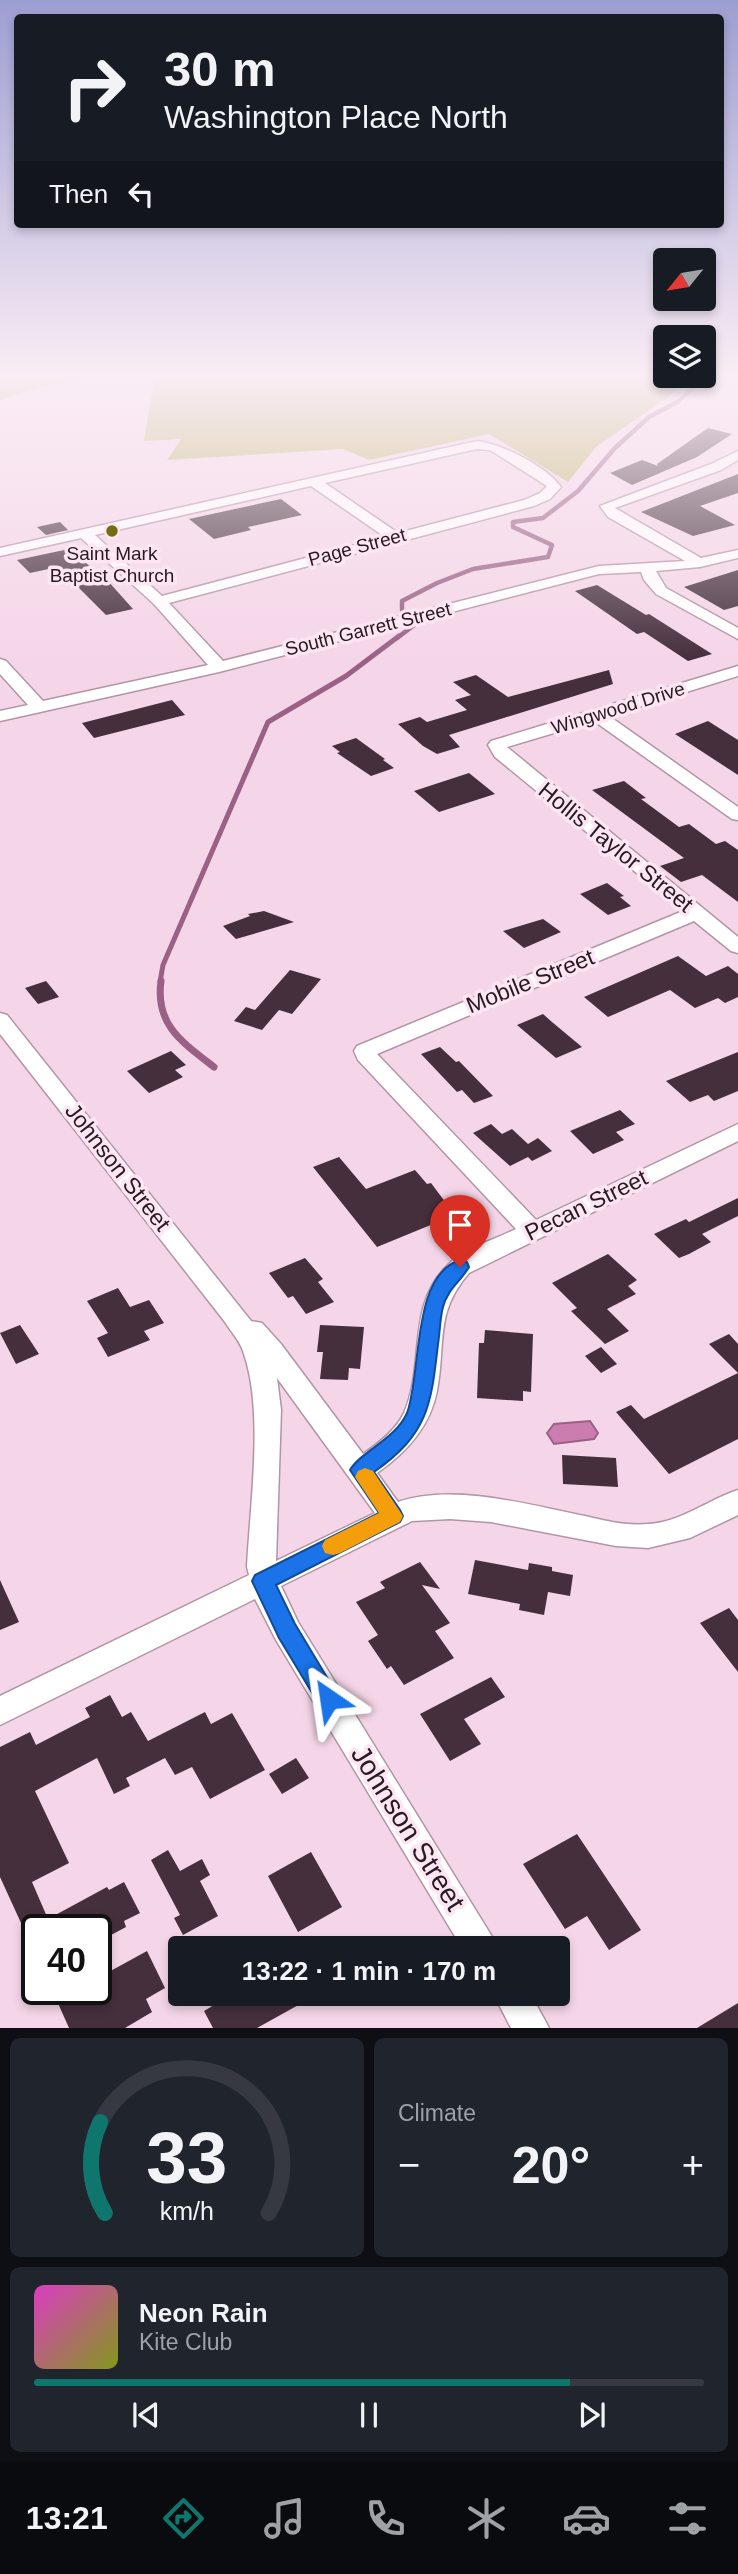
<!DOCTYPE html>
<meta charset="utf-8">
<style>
:root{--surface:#171b24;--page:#20242c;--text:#f1f3f6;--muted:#9ea1a6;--line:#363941;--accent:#0f766e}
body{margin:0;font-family:Arial,sans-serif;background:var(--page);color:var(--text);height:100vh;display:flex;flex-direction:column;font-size:26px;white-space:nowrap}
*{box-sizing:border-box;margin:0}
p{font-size:23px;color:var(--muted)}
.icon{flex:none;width:38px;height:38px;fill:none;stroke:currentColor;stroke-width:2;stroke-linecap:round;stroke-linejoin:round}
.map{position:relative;height:2028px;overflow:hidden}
.side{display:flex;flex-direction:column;gap:10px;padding:10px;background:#0d0f14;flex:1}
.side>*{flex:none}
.top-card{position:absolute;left:14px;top:14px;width:710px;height:214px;border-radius:7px;box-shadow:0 4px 10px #0003;background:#171b24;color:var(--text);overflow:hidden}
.needle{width:46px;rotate:240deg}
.fabs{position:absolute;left:653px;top:248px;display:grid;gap:14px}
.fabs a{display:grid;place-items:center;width:63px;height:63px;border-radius:7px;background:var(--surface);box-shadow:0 4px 10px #0003;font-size:35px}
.speed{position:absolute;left:21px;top:1914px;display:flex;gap:14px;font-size:35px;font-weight:700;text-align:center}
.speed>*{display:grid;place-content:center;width:91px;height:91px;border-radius:50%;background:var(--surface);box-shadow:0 4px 10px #0003;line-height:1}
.speed .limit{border:4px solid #111;border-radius:10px;background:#fff;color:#111}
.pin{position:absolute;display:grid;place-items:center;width:60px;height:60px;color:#fff;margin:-72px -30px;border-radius:50% 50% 50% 0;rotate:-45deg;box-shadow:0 0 7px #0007}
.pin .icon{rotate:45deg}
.me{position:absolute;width:77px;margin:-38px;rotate:328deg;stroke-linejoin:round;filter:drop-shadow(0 0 5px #0008)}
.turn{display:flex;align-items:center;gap:24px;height:147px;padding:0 35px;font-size:32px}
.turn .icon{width:91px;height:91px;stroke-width:2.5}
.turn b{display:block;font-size:49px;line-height:60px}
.then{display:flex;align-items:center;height:66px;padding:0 35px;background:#0003;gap:14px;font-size:26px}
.big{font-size:52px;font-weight:800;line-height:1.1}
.side .card{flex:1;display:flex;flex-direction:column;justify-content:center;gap:10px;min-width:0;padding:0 24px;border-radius:10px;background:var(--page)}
.side .dial{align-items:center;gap:0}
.dial svg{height:182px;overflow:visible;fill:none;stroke:var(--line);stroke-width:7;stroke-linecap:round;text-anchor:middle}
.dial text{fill:var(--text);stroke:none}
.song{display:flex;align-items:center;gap:21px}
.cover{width:84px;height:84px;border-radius:10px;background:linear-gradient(135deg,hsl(310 70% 55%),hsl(70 70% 35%))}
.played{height:7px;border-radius:4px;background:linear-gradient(90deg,var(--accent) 80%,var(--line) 80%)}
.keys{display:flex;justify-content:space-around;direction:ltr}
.heat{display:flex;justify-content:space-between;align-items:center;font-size:38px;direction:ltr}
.side .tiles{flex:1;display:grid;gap:10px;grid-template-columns:1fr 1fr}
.card:last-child{grid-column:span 2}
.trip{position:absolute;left:168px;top:1936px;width:402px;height:70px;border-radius:7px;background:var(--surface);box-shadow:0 4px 10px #0003;font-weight:800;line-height:70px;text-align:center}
.tab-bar{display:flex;height:112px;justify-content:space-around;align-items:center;background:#090b0e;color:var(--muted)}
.tab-bar .icon{width:49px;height:49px}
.tab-bar .active{color:var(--accent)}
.tab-bar b{font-size:32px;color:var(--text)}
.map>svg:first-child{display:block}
</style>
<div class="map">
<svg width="738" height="2028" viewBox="0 0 738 2028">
<rect width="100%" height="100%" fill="#f5d6e8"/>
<path fill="#bab665" d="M0 375H101L42 387 0 400Z
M155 375H665L692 376 668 397 596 447 568 482 489 434 369 460 343 449 167 460 181 439 144 441Z"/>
<path fill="#cc7daf" stroke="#9a6085" stroke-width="2" d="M590 1421 598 1433 594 1439 554 1444 547 1433 554 1424Z"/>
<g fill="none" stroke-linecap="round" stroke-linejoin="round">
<path stroke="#9a6085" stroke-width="4.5" d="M402 610V601L437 583 473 569 548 557 552 545 513 527V522L543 518 578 491 615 448 649 417 679 401 706 375
M397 638 417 623"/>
<path stroke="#9a6085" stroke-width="5" d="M160 982 163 965 268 722 346 676 399 636"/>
<path stroke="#9a6085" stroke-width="7" d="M161 981C155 1025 182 1042 214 1067"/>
</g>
<path fill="#462f3d" d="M708 428 732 434 697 457 632 485 610 473 642 460 658 466 657 464Z
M738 474V493L700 506 735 525 693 536 641 512Z
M281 499 302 515 248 527 251 530 214 539 189 519Z
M60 522 68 530 46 535 37 527Z
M69 549 108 581 133 609 106 615 58 567 30 573 17 560Z
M738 570V606L724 610 684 587Z
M597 585 646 615 649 614 712 654 688 661 644 632 637 634 575 591Z
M609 670 613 684 449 735 460 747 437 754 423 746 398 724 420 717 427 722 467 710 455 700 471 695 453 682 476 675 508 697Z
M172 700 185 715 94 738 82 723Z
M708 721 738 740V775L675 734Z
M356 738 385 759 383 760 394 768 371 776 337 753 340 752 332 746Z
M469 773 495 794 439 812 414 791Z
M624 781 646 798 641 799 679 827 689 824 716 844 725 841 738 850V902L702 875 681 882 660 866 684 858 592 790Z
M607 883 624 896 620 897 631 906 608 915 580 894Z
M264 911 294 922 236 939 223 926 250 916 248 914Z
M543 919 561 932 524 948 503 931Z
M678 956 706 976 728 966 738 974V997L725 1003 718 998 695 1008 670 990 608 1017 584 997Z
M290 970 321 979 292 1014 279 1010 262 1030 234 1021 246 1007 255 1010Z
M46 981 59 997 38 1004 25 988Z
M543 1014 552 1022 582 1047 556 1058 517 1025Z
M440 1047 456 1062 459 1061 493 1096 474 1103 462 1090 457 1092 421 1054Z
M171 1051 186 1065 175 1070 183 1077 149 1093 127 1071Z
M738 1052V1091L714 1101 708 1095 690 1102 666 1081Z
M620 1110 635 1124 616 1132 624 1140 593 1154 570 1131Z
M491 1124 502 1134 512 1129 528 1144 538 1138 552 1151 532 1161 528 1157 510 1166 473 1133Z
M339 1157 366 1189 415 1170 427 1184 431 1183 455 1215 377 1247 313 1167Z
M738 1198V1216L702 1234 711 1242 689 1254 679 1258 654 1234 686 1219 689 1222Z
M608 1254 637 1280 628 1286 636 1294 607 1309 629 1331 605 1344 571 1311 577 1308 552 1283Z
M305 1258 323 1279 318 1282 334 1302 306 1314 293 1296 288 1298 269 1273Z
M118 1288 130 1307 149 1300 164 1323 144 1331 150 1340 108 1357 97 1338 108 1333 87 1301Z
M20 1325 39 1354 16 1364 0 1333Z
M320 1325 364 1327 360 1369 349 1368 348 1380 320 1379 323 1352H317Z
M485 1330 533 1334 531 1392 523 1391V1401L477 1398 479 1343H484Z
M729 1334 738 1344V1373L709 1344Z
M601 1347 617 1364 601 1373 585 1356Z
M738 1373V1439L669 1474 616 1412 631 1405 644 1419Z
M562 1455 616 1458 618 1487 563 1484Z
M475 1560 528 1570 529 1563 552 1567V1571L573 1575 570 1596 548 1592 544 1615 519 1610 520 1604 468 1594Z
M420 1562 440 1589 422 1585 450 1623 435 1631 454 1658 404 1685 391 1666 387 1669 368 1641 378 1635 356 1602 385 1588 380 1582Z
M0 1580 19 1622 0 1630Z
M729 1608 738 1620V1672L700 1623Z
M491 1677 505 1697 464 1719 481 1744 450 1761 420 1714Z
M110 1695 122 1717 131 1712 148 1741 205 1712 211 1724 232 1713 265 1770 210 1799 192 1767 175 1775 165 1758 126 1778 130 1786 114 1794 97 1758 35 1791 69 1863 32 1882 48 1919 107 1887 109 1890 124 1882 140 1913 124 1921 126 1927 96 1943V1930H37V1958L0 1877V1747L30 1732 36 1745 90 1717 85 1708Z
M296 1758 309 1778 282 1794 269 1774Z
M577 1834 641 1930 609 1950 587 1916 565 1929 523 1864Z
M168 1850 180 1871 202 1859 210 1875 200 1881 218 1916 183 1935 174 1918 180 1915 151 1860Z
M311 1852 342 1907 298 1932 268 1876Z
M147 1951 165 1988 146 1999 152 2012 125 2028H69L57 2001 77 1990H96V1987L108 1980 105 1974Z
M234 1993H320L257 2028H213L204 2011Z
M738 2003V2028H697Z"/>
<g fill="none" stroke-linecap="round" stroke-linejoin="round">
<g stroke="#b295a6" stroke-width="3">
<path id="minor" d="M477 441C502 444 546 466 561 487L550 499 534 506 169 603 223 661 599 566 685 561 608 517 600 506 711 464 738 451V460L721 470 615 508 701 558 738 550V558L700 567 656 571 666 588 738 628V639L656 594 644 580 641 572 599 574 219 672 0 721V711L28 705 0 674V659L6 661 43 701 208 665 154 604 81 538 0 556V548ZM477 449 490 450 547 486 540 493 524 500 398 533 325 483ZM311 486 385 537 162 596 95 535Z
M738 666V676L609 716 738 807V820L732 819 594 721 507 747 738 937V953L731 951 694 921 377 1054 536 1220 738 1124V1141L469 1273C434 1313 446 1344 437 1391 430 1427 406 1453 377 1473L398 1502C453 1483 530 1505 585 1516 605 1521 627 1526 648 1524 682 1522 707 1500 738 1490V1515L690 1538 648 1548 616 1546 491 1522 450 1519 412 1521 281 1586 298 1622 499 1948H462L276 1640 255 1599 0 1725V1696L249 1575 247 1567C250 1505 264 1412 244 1354 241 1342 231 1332 225 1322L0 1034V1013L7 1015 251 1321 262 1323 281 1344 363 1454C378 1444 396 1430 404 1413 426 1363 405 1304 450 1263 464 1249 498 1238 516 1229L358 1060 354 1051 357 1046 683 911 495 757 488 745 491 741ZM277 1378 375 1513 276 1561 281 1410Z
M493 1993H530L549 2028H511Z"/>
</g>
<use href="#minor" fill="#fff" fill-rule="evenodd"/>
</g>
<linearGradient id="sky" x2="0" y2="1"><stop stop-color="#9d9ed1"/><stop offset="0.57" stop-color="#faedf5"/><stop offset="1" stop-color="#faedf5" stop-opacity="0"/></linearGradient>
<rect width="738" height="659" fill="url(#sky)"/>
<path fill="#1a73e8" stroke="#114b97" stroke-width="2" d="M460 1260 467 1262 469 1267C461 1281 447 1290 443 1307 440 1318 440 1332 438 1344 431 1406 428 1434 374 1472L400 1510 403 1516 400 1522 276 1585 295 1624 340 1699 337 1706 329 1709 320 1706 279 1638 252 1581 255 1575 379 1513 350 1470C360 1452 396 1439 407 1413 422 1373 411 1275 460 1260Z"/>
<path fill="#f59e0b" d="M365 1468 373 1471 403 1516 400 1522 340 1553 333 1555 325 1553 322 1546 325 1540 379 1513 355 1477 358 1471Z"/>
<circle fill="#736e0d" stroke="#fee5f3" stroke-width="2.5" cx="112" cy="531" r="7"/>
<g text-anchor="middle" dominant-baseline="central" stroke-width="7" stroke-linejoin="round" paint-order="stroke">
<g font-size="19" fill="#261b22" stroke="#fee5f3">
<text transform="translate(357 547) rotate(-15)">Page Street</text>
<text transform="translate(368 629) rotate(-14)">South Garrett Street</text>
<text transform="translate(618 708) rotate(-17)">Wingwood Drive</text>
</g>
<g font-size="19" fill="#261b22" stroke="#fee5f3">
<text x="112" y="553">Saint Mark<tspan x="112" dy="22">Baptist Church</tspan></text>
</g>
<g font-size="23" fill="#261b22" stroke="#fee5f3">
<text transform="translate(616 847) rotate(39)">Hollis Taylor Street</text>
<text transform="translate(530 981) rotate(-22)">Mobile Street</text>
<text transform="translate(118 1167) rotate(52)">Johnson Street</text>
<text transform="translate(586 1205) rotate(-26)">Pecan Street</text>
</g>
<g font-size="28" fill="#261b22" stroke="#fee5f3">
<text transform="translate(408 1828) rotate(58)">Johnson Street</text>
</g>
</g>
</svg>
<div class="fabs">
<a><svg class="needle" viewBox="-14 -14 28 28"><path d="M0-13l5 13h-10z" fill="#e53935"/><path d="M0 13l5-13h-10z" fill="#9ea1a6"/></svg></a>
<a><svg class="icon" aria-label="layers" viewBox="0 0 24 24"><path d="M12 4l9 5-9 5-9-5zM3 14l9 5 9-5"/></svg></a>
</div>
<div class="speed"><div class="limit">40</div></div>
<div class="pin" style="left:460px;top:1267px;background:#d93025"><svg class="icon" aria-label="arrive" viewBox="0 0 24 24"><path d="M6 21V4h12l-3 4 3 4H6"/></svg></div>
<svg class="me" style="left:329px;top:1699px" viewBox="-20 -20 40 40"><path d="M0-17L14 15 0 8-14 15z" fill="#1a73e8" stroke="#fff" stroke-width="4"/></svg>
<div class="trip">13:22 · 1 min · 170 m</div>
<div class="top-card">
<div class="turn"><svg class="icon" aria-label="right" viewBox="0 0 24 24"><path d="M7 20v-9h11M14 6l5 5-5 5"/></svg><div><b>30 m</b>Washington Place North</div></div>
<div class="then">Then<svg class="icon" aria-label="left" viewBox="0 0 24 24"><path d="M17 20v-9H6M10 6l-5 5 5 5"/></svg></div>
</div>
</div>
<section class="side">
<div class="tiles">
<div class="card dial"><svg viewBox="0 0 100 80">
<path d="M14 69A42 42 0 1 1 86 69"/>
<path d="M14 69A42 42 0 0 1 12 29" stroke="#0f766e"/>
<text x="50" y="56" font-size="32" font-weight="700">33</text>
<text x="50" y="72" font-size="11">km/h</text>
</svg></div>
<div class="card"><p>Climate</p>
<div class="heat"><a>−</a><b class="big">20°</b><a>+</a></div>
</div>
<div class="card">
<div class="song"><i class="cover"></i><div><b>Neon Rain</b><p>Kite Club</p></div></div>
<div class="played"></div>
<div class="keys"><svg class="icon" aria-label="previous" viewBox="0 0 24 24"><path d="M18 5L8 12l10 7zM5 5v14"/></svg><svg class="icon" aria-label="pause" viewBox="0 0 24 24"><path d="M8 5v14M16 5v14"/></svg><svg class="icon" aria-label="next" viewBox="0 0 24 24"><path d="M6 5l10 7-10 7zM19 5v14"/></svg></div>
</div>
</div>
</section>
<nav class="tab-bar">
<b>13:21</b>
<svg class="icon active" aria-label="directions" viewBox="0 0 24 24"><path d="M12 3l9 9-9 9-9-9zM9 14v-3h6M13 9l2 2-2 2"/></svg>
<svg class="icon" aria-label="music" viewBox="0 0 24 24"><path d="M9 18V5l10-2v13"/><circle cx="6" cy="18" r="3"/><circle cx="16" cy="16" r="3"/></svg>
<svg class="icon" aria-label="phone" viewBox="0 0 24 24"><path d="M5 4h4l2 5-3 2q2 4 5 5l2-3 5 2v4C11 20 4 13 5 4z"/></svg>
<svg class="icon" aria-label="climate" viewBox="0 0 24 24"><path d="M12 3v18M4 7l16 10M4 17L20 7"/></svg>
<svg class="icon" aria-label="car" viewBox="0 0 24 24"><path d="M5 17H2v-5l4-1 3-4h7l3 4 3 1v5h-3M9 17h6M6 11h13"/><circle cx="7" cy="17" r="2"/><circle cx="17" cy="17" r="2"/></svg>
<svg class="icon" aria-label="filters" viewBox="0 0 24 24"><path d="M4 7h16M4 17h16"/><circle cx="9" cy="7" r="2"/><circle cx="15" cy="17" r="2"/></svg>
</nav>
